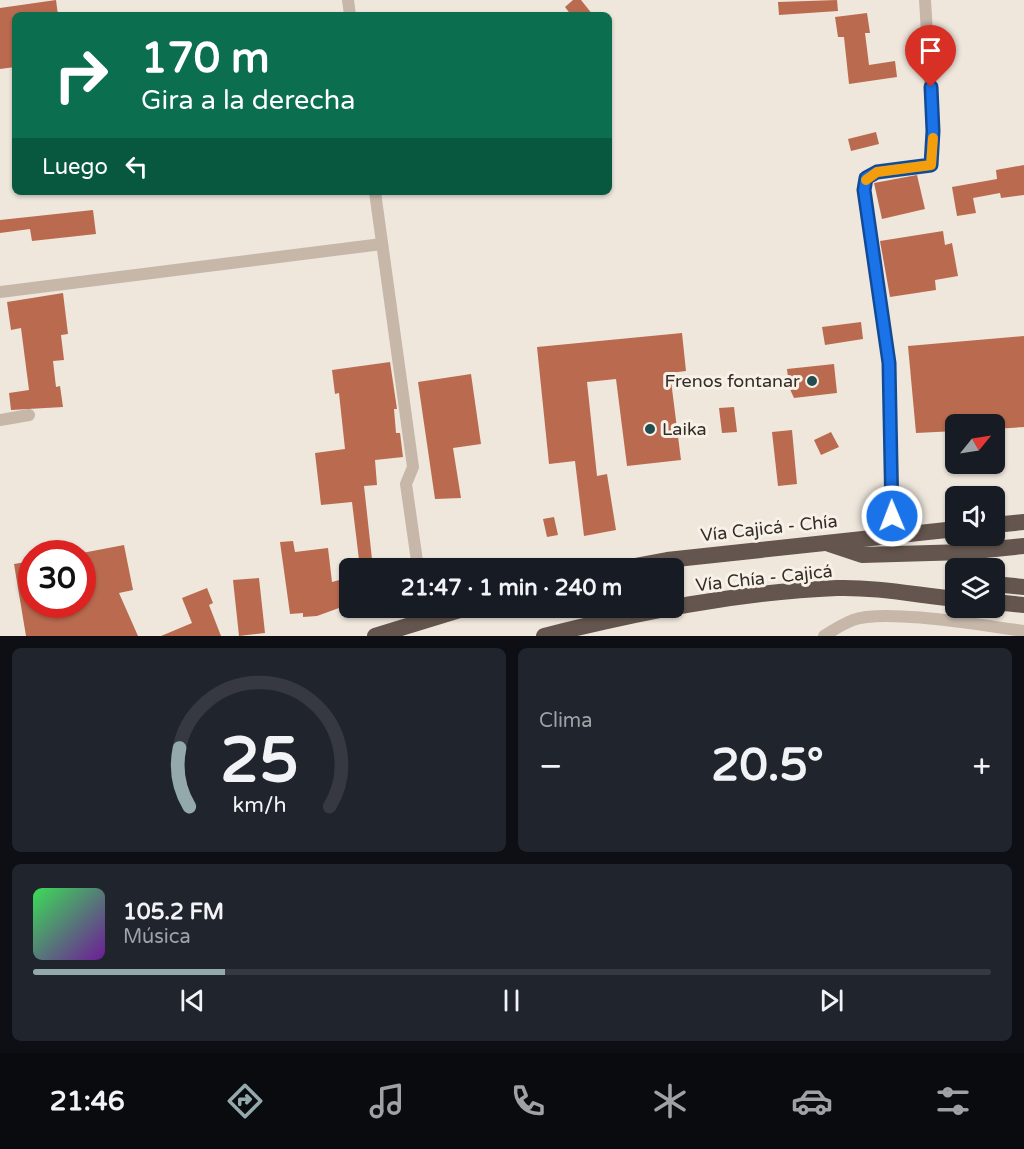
<!DOCTYPE html>
<html lang="es">
<meta charset="utf-8">
<style>
:root{--surface:#171b24;--page:#20242c;--text:#f1f3f6;--muted:#9ea1a6;--line:#363941;--accent:#94a9ac}
body{margin:0;font-family:"Varela Round",sans-serif;background:var(--page);color:var(--text);height:100vh;display:flex;flex-direction:column;font-size:22px;white-space:nowrap}
*{box-sizing:border-box;margin:0}
p{font-size:20px;color:var(--muted)}
.icon{flex:none;width:33px;height:33px;fill:none;stroke:currentColor;stroke-width:2;stroke-linecap:round;stroke-linejoin:round}
.map{position:relative;height:636px;overflow:hidden}
.side{display:flex;flex-direction:column;gap:12px;padding:12px;background:#0d0f14;flex:1}
.side>*{flex:none}
.hud{position:absolute;left:12px;top:12px;width:600px;height:183px;border-radius:9px;box-shadow:0 2px 4px #0004;background:#0b6e4f;color:#fff;overflow:hidden}
.needle{width:39px;rotate:60deg}
.tools{position:absolute;left:945px;top:414px;display:grid;gap:12px}
.tools a{display:grid;place-items:center;width:60px;height:60px;border-radius:9px;background:var(--surface);box-shadow:0 2px 4px #0004;font-size:30px}
.speed{position:absolute;left:18px;top:540px;display:flex;gap:12px;font-size:30px;font-weight:700;text-align:center}
.speed>*{display:grid;place-content:center;width:78px;height:78px;border-radius:50%;background:var(--surface);box-shadow:0 2px 4px #0004;line-height:1}
.speed .limit{border:9px solid #d22;background:#fff;color:#111}
.pin{position:absolute;display:grid;place-items:center;width:51px;height:51px;color:#fff;margin:-62px -26px;border-radius:50% 50% 50% 0;rotate:-45deg;box-shadow:0 0 6px #0007}
.pin .icon{rotate:45deg}
.me{position:absolute;width:66px;margin:-33px;rotate:359deg;stroke-linejoin:round;filter:drop-shadow(0 0 4px #0008)}
.turn{display:flex;align-items:center;gap:21px;height:126px;padding:0 30px;font-size:27px}
.turn .icon{width:78px;height:78px;stroke-width:2.5}
.turn b{display:block;font-size:42px;line-height:51px}
.then{display:flex;align-items:center;height:57px;padding:0 30px;background:#0003;gap:12px;font-size:22px}
.big{font-size:45px;font-weight:800;line-height:1.1}
.side .card{flex:1;display:flex;flex-direction:column;justify-content:center;gap:9px;min-width:0;padding:0 21px;border-radius:9px;background:var(--page)}
.side .dial{align-items:center;gap:0}
.dial svg{height:156px;overflow:visible;fill:none;stroke:var(--line);stroke-width:7;stroke-linecap:round;text-anchor:middle}
.dial text{fill:var(--text);stroke:none}
.song{display:flex;align-items:center;gap:18px}
.cover{width:72px;height:72px;border-radius:9px;background:linear-gradient(135deg,hsl(130 70% 55%),hsl(280 70% 35%))}
.played{height:6px;border-radius:3px;background:linear-gradient(90deg,var(--accent) 20%,var(--line) 20%)}
.keys{display:flex;justify-content:space-around;direction:ltr}
.heat{display:flex;justify-content:space-between;align-items:center;font-size:33px;direction:ltr}
.side .tiles{flex:1;display:grid;gap:12px;grid-template-columns:1fr 1fr}
.card:last-child{grid-column:span 2}
.trip{position:absolute;left:339px;top:558px;width:345px;height:60px;border-radius:9px;background:var(--surface);box-shadow:0 2px 4px #0004;font-weight:800;line-height:60px;text-align:center}
.dock{display:flex;height:96px;justify-content:space-around;align-items:center;background:#090b0e;color:var(--muted)}
.dock .icon{width:42px;height:42px}
.dock .current{color:var(--accent)}
.dock b{font-size:27px;color:var(--text)}
.map>svg:first-child{display:block}
</style>
<div class="map">
<svg width="1024" height="636" viewBox="0 0 1024 636">
<rect width="100%" height="100%" fill="#efe7dc"/>
<path fill="#ba6b4f" d="M56 0 58 15H15V67L0 69V8Z
M573 0H581L593 15H571L565 7Z
M837 0 838 11 779 15 778 2Z
M867 13 870 33H865L869 65 895 61 897 77 849 84 844 37H838L835 17Z
M876 132 879 144 851 151 848 139Z
M1024 165V195L1001 198 1000 193 973 198 976 213 957 216 952 187 997 179 996 170Z
M917 175 925 209 882 219 874 183Z
M93 210 96 234 32 241 30 229 0 233V220Z
M943 231 945 245 952 243 958 276 935 280 936 290 890 297 880 241Z
M63 293 68 334 61 335 64 360 53 361 56 387 60 386 63 407 11 410 9 393 29 390 21 328 11 330 7 302Z
M861 322 863 339 825 345 822 327Z
M682 333 686 371 670 373 681 460 627 466 616 379 587 382 597 476 607 474 616 530 584 536 575 461 549 464 537 347Z
M1024 336V427L994 429V424H956V431L916 433 908 346Z
M390 362 397 409H394L396 433H400L403 457 375 460 377 485 364 486 373 568H360L352 502 321 505 315 453 345 449 339 393 335 394 332 370Z
M834 364 837 393 794 398 789 387 787 369Z
M471 374 481 444 453 448 461 498 435 499 418 382Z
M734 407 737 432 722 433 719 408Z
M792 430 797 484 778 486 772 432Z
M831 432 839 447 821 455 814 440Z
M554 517 558 535 547 537 543 519Z
M293 541 295 552 328 548 332 582 350 577V604L317 616 303 617V613L290 614 280 542Z
M124 545 133 590 119 593 138 636H26L14 564 32 561V604H82V553Z
M259 578 265 633 239 636 233 580Z
M207 588 213 603 209 605 221 636H161L192 623 182 598Z"/>
<g fill="none" stroke-linecap="round" stroke-linejoin="round">
<path stroke="#c6b7a9" stroke-width="12" d="M348 0 350 15
M375 192 413 467 406 484 418 568
M0 292 382 244
M0 420 29 415
M894 534 889 363 863 190 866 178 877 172 931 165 933 131 925 0
M824 636C833 630 843 624 853 620 885 608 986 626 1024 631"/>
<path stroke="#64564e" stroke-width="16" d="M994 525 1024 522
M829 544 862 555 965 552 1024 546
M624 568 667 560 956 529
M994 584 1024 587
M994 602 1024 605
M375 636 466 608
M544 636C639 612 738 592 837 588 877 587 916 595 956 599"/>
</g>
<g fill="none" stroke-linecap="round" stroke-linejoin="round">
<g stroke="#114b97" stroke-width="15">
<path id="route" d="M892 516 889 363 864 190 866 178 877 172 931 165 933 131 931 87"/>
</g>
<use href="#route" stroke="#1a73e8" stroke-width="10"/>
<path stroke="#f59e0b" stroke-width="10" d="M866 180 877 172 931 165 933 138"/>
</g>
<g fill="#224e52" stroke="#f7f1e8" stroke-width="2">
<circle cx="812" cy="381" r="6"/>
<circle cx="650" cy="429" r="6"/>
</g>
<g text-anchor="middle" dominant-baseline="central" stroke-width="6" stroke-linejoin="round" paint-order="stroke">
<g font-size="18" fill="#342c28" stroke="#f7f1e8" text-anchor="end">
<text x="800" y="381">Frenos fontanar</text>
<text x="662" y="429" text-anchor="start">Laika</text>
</g>
<g font-size="18" fill="#342c28" stroke="#f7f1e8">
<text transform="translate(769 528) rotate(-6)">Vía Cajicá - Chía</text>
<text transform="translate(764 578) rotate(-6)">Vía Chía - Cajicá</text>
</g>
</g>
</svg>
<div class="tools">
<a><svg class="needle" viewBox="-14 -14 28 28"><path d="M0-13l5 13h-10z" fill="#e53935"/><path d="M0 13l5-13h-10z" fill="#9ea1a6"/></svg></a>
<a><svg class="icon" aria-label="sound" viewBox="0 0 24 24"><path d="M4 9h4l5-4v14l-5-4H4zM17 9q2 3 0 6"/></svg></a>
<a><svg class="icon" aria-label="layers" viewBox="0 0 24 24"><path d="M12 4l9 5-9 5-9-5zM3 14l9 5 9-5"/></svg></a>
</div>
<div class="speed"><div class="limit">30</div></div>
<div class="pin" style="left:931px;top:87px;background:#d93025"><svg class="icon" aria-label="arrive" viewBox="0 0 24 24"><path d="M6 21V4h12l-3 4 3 4H6"/></svg></div>
<svg class="me" style="left:892px;top:516px" viewBox="-20 -20 40 40"><circle r="17" fill="#1a73e8" stroke="#fff" stroke-width="3"/><path d="M0-11L8 9 0 5-8 9z" fill="#fff"/></svg>
<div class="trip">21:47 · 1 min · 240 m</div>
<div class="hud">
<div class="turn"><svg class="icon" aria-label="right" viewBox="0 0 24 24"><path d="M7 20v-9h11M14 6l5 5-5 5"/></svg><div><b>170 m</b>Gira a la derecha</div></div>
<div class="then">Luego<svg class="icon" aria-label="left" viewBox="0 0 24 24"><path d="M17 20v-9H6M10 6l-5 5 5 5"/></svg></div>
</div>
</div>
<section class="side">
<div class="tiles">
<div class="card dial"><svg viewBox="0 0 100 80">
<path d="M14 69A42 42 0 1 1 86 69"/>
<path d="M14 69A42 42 0 0 1 9 39" stroke="#94a9ac"/>
<text x="50" y="56" font-size="32" font-weight="700">25</text>
<text x="50" y="72" font-size="11">km/h</text>
</svg></div>
<div class="card"><p>Clima</p>
<div class="heat"><a>−</a><b class="big">20.5°</b><a>+</a></div>
</div>
<div class="card">
<div class="song"><i class="cover"></i><div><b>105.2 FM</b><p>Música</p></div></div>
<div class="played"></div>
<div class="keys"><svg class="icon" aria-label="previous" viewBox="0 0 24 24"><path d="M18 5L8 12l10 7zM5 5v14"/></svg><svg class="icon" aria-label="pause" viewBox="0 0 24 24"><path d="M8 5v14M16 5v14"/></svg><svg class="icon" aria-label="next" viewBox="0 0 24 24"><path d="M6 5l10 7-10 7zM19 5v14"/></svg></div>
</div>
</div>
</section>
<nav class="dock">
<b>21:46</b>
<svg class="icon current" aria-label="directions" viewBox="0 0 24 24"><path d="M12 3l9 9-9 9-9-9zM9 14v-3h6M13 9l2 2-2 2"/></svg>
<svg class="icon" aria-label="music" viewBox="0 0 24 24"><path d="M9 18V5l10-2v13"/><circle cx="6" cy="18" r="3"/><circle cx="16" cy="16" r="3"/></svg>
<svg class="icon" aria-label="phone" viewBox="0 0 24 24"><path d="M5 4h4l2 5-3 2q2 4 5 5l2-3 5 2v4C11 20 4 13 5 4z"/></svg>
<svg class="icon" aria-label="climate" viewBox="0 0 24 24"><path d="M12 3v18M4 7l16 10M4 17L20 7"/></svg>
<svg class="icon" aria-label="car" viewBox="0 0 24 24"><path d="M5 17H2v-5l4-1 3-4h7l3 4 3 1v5h-3M9 17h6M6 11h13"/><circle cx="7" cy="17" r="2"/><circle cx="17" cy="17" r="2"/></svg>
<svg class="icon" aria-label="filters" viewBox="0 0 24 24"><path d="M4 7h16M4 17h16"/><circle cx="9" cy="7" r="2"/><circle cx="15" cy="17" r="2"/></svg>
</nav>
